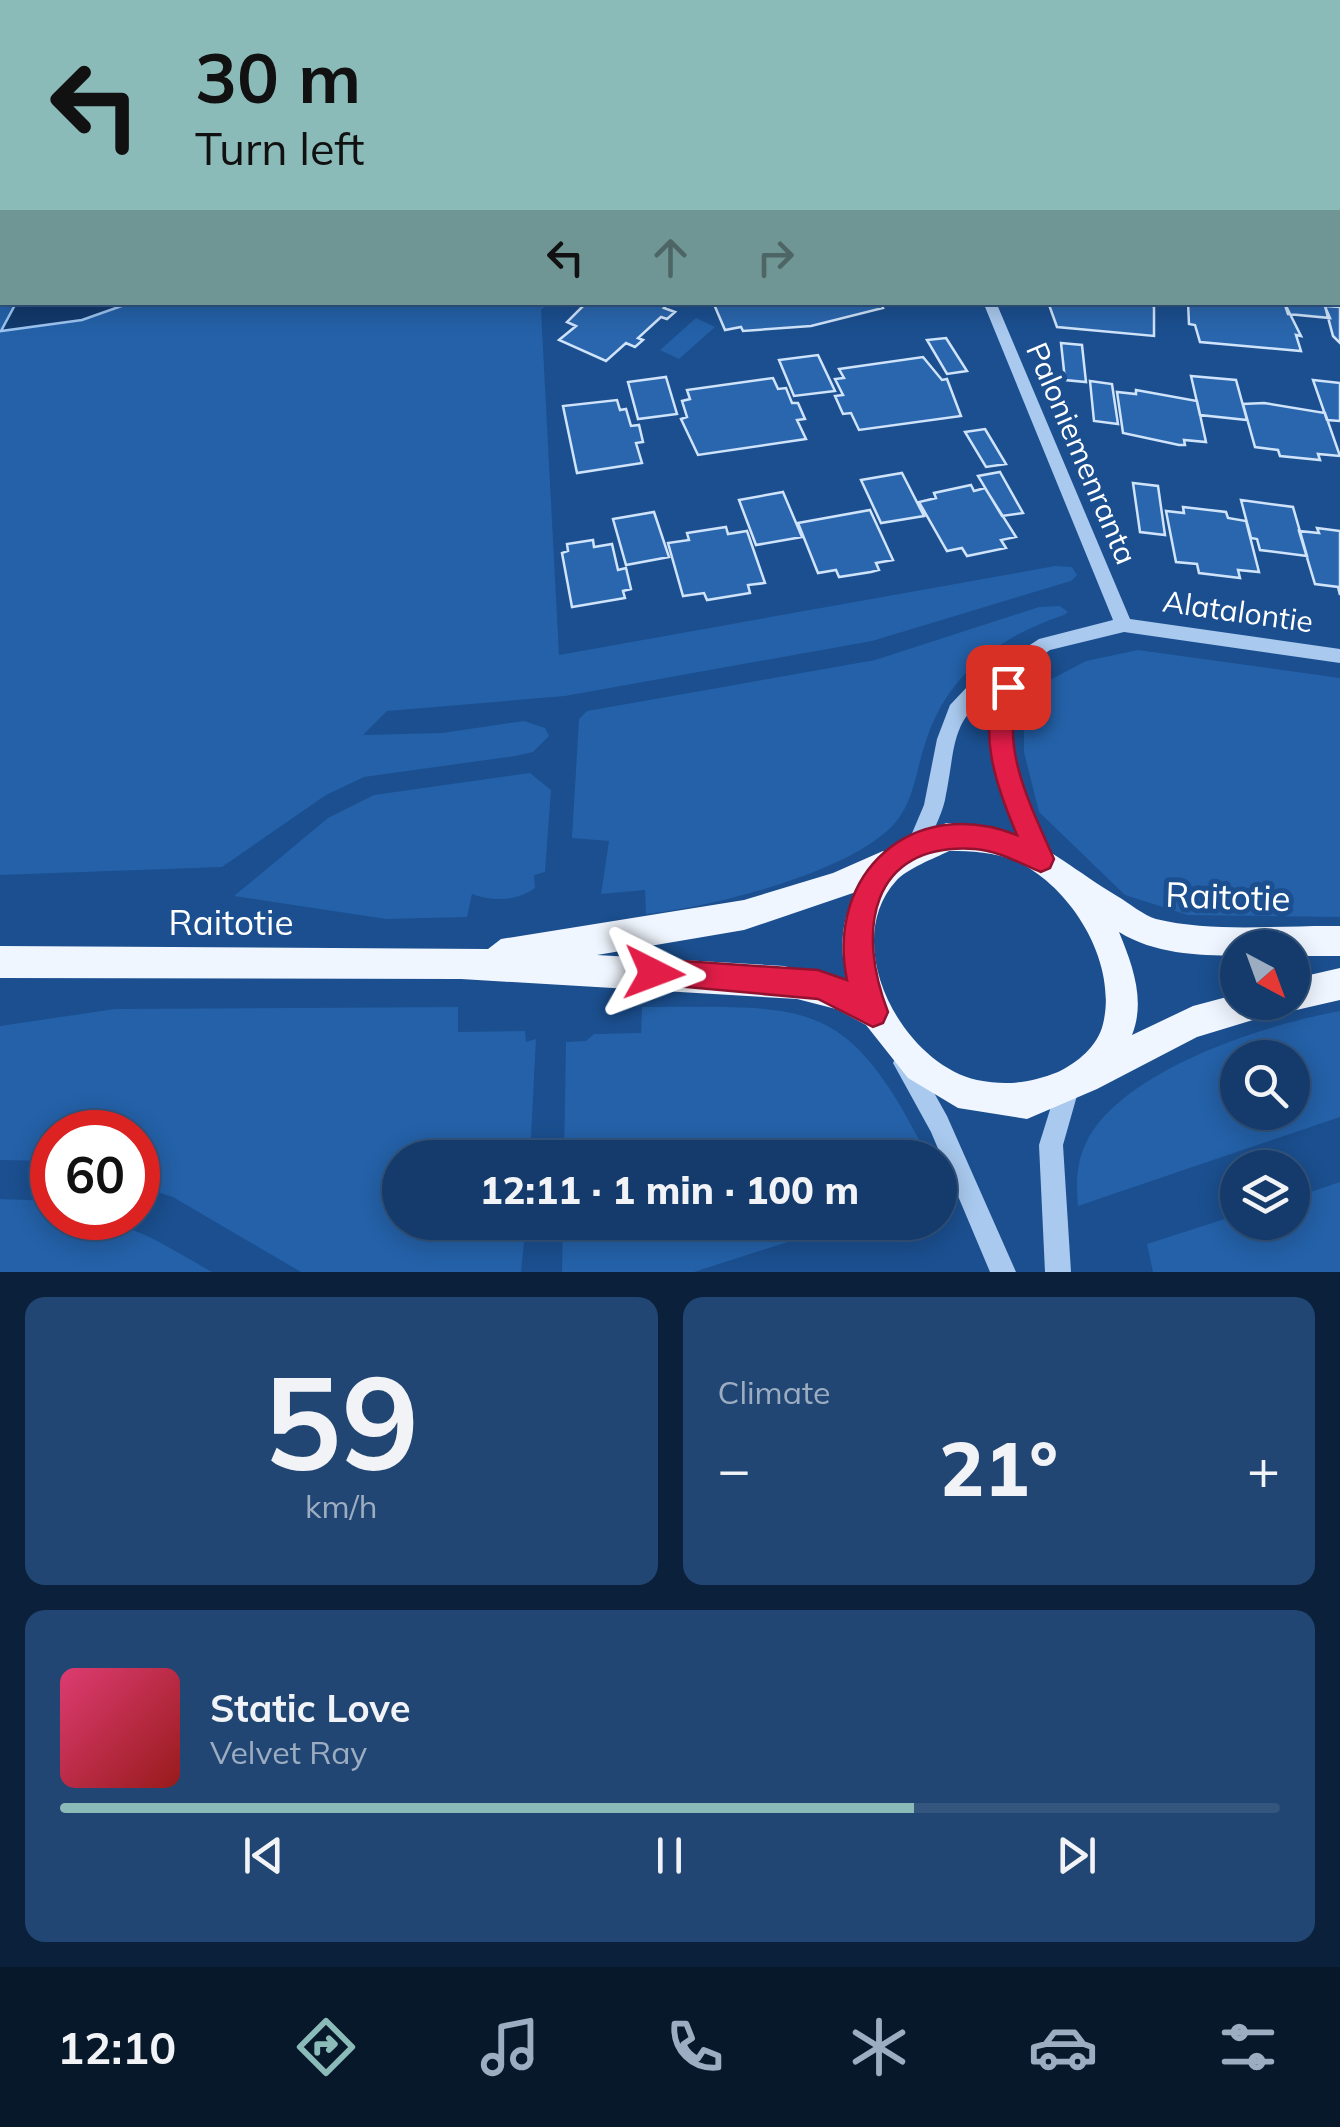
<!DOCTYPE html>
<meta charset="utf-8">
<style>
:root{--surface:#143b6b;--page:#214673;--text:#f1f3f6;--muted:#9dadc1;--line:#33557e;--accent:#8bbbb9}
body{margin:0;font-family:Mulish,sans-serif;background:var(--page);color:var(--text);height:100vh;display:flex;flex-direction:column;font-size:38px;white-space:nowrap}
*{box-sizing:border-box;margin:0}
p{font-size:32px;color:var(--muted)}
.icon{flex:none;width:55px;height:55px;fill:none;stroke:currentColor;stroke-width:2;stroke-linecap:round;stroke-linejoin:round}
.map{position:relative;height:1272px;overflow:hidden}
.panel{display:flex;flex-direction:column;gap:25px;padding:25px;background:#0b203b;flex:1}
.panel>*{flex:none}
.guide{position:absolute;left:0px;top:0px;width:1340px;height:305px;box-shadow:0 5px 25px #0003,0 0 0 2px var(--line);background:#8bbbb9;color:#111;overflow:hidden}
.needle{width:65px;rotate:139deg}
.tools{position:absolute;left:1220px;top:930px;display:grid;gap:20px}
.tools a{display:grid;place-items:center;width:90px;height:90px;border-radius:50%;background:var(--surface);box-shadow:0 5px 25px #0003,0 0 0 2px var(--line);font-size:50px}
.speed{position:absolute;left:30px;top:1110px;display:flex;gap:20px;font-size:50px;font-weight:700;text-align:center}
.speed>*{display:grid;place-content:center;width:130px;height:130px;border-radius:50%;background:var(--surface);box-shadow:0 5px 25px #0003,0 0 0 2px var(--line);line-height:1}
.speed .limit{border:15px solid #d22;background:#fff;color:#111}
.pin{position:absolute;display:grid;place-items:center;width:85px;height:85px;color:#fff;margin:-42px;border-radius:20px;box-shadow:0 5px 15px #0006}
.me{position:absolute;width:110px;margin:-55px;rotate:93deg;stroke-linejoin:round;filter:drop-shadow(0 0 8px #0008)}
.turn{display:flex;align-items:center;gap:35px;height:210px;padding:0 30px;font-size:45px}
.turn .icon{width:130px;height:130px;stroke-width:2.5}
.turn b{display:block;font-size:70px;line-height:85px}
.lanes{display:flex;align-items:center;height:95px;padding:0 30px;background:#0003;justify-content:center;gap:50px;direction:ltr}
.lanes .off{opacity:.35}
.big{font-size:75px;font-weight:800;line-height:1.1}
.panel .widget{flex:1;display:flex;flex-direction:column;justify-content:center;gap:15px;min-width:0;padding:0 35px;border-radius:20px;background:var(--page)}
.panel .dial{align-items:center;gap:0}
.dial b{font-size:130px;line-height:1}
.song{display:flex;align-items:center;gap:30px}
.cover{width:120px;height:120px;border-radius:15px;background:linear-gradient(135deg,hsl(340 70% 55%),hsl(0 70% 35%))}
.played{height:10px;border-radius:5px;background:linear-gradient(90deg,var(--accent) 70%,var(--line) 70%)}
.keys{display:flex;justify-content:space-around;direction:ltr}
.heat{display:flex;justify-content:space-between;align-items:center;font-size:55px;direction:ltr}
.panel .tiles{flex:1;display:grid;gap:25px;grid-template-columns:1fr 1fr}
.widget:last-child{grid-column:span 2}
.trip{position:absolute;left:382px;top:1140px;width:575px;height:100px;border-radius:50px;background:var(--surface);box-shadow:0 5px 25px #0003,0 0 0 2px var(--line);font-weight:800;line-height:100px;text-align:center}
.tab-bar{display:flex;height:160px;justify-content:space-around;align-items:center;background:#08182b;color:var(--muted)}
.tab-bar .icon{width:70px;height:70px}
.tab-bar .current{color:var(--accent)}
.tab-bar b{font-size:45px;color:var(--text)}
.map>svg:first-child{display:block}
</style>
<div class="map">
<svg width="1340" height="1272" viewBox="0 0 1340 1272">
<rect width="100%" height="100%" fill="#1b4f8f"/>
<path fill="#2461a8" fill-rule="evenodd" d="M430 0H1340V174L1338 2H426Z
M0 241 2 302 16 303 2 329 82 320 130 302 549 303 541 310 559 655 1055 566 1072 567 1077 575 1071 581 872 641 565 696 387 711 363 735 442 733 524 721 545 728 549 736 533 752 515 756 364 777 326 795 222 867 0 875Z
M696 318 715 327 679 359 660 350Z
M1060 606 1068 612 1064 615C997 638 947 674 925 744 916 771 914 801 895 823 853 872 709 908 646 914L645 890 601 894 609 841 572 838 579 719 587 711 875 660 1039 607Z
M1138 650 1340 678V917L1188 915 1125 895 1039 812 1024 752V715L1048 681 1086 661Z
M530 773 551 790 545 872 534 875 535 888C517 901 493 902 472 894L467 917 386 919 234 896 328 818 374 795Z
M458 1007V1032L525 1031 526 1042 536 1039 530 1157 400 1158V1222L526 1223 521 1272H301L173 1197 138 1186V1132H52V1161L0 1160V1026L115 1009Z
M642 1007C810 1007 847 995 928 1157H564L566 1042 586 1041 594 1034 641 1033Z
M1340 1011V1117L1078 1206C1076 1185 1076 1165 1085 1145 1118 1071 1266 1024 1340 1011ZM1238 1058H1292V1112H1238Z
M1340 1182V1272H1153L1147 1244 1237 1215 1238 1222H1292L1293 1198Z
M0 1199 52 1201V1218C127 1218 149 1236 212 1272H0Z
M563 1223V1222L847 1223 694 1272H562Z"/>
<path fill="#123a6d" stroke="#9cc4f0" stroke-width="2.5" d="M0 0H430L2 2V243Z
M16 303V302L130 303 82 320 1 331Z"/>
<path fill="#2a66ad" stroke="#cfe3fa" stroke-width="2.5" d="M587 302H670L664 308 675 312 667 319 661 317 638 338 643 340 635 347 626 343 606 361 559 340 576 326 567 322Z
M713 302H880L883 308 811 326 743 331 741 327 725 330Z
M1147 302 1154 307V336L1057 327 1048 302Z
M1188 302H1284L1301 336 1296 335 1301 351 1200 342 1195 325 1189 324Z
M1284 302H1323L1330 318 1288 314Z
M1325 306 1340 307V343L1333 336Z
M946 338 967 371 947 374 927 340Z
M1061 343 1082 345 1086 382 1065 380Z
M818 355 835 391 794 396 779 360Z
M923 357 942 380 947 379 961 416 859 430 851 413 843 414 835 396 843 395 835 379 844 378 839 369Z
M1191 376 1236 380 1247 420 1200 415Z
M666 377 677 414 638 419 628 382Z
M773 378 778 389 786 388 792 403H798L805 419 797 420 806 439 698 455 681 419 687 417 682 401 690 399 687 390Z
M1313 380 1340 383V421L1327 420Z
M1090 381 1112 384 1118 424 1094 421Z
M1136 390 1197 401 1206 442 1184 440 1185 445H1179L1123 433 1117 392 1136 394Z
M617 400 620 410 626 409 631 426 639 425 643 442 636 443 642 463 577 473 563 406Z
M1264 403 1325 413 1340 456 1318 454 1320 460 1280 456 1278 450 1255 447 1243 404Z
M985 429 1006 464 986 467 965 432Z
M1000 472 1023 513 1002 516 978 476Z
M902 473 924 516 881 523 861 480Z
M1133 483 1158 486 1165 535 1140 532Z
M971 485 974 491 985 488 1016 537 1001 540 1006 548 967 556 962 548 947 551 919 502 936 498 934 493Z
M783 492 802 537 756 545 739 500Z
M1241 500 1293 507 1307 556 1260 550 1257 539 1251 538Z
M1183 507 1226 512 1228 518 1246 521 1259 572 1238 570 1240 578 1199 573 1197 564 1176 562 1166 511 1184 513Z
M870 510 893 560 876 563 879 570 871 572 839 577 836 570 818 573 798 523Z
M654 512 669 557 626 565 613 519Z
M726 527 728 534 747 531 765 583 748 585 750 593 707 600 704 593 683 596 668 543 689 540 687 533Z
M1317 528 1340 531V595L1338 587 1315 584 1299 531 1319 533Z
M593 540 594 547 612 544 618 570 626 568 631 589 623 591 625 598 572 607 562 553 568 551 567 544Z"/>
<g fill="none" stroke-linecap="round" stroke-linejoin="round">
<path fill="#a9c9ee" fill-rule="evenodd" d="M983 302H996L1130 619 1340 649V663L1124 632 1050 650 1025 667 1016 695 1012 743 1021 787 1051 859 1048 866 1041 869 1034 866C1008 806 980 749 1002 683 948 720 957 742 945 800 941 817 931 835 924 852L917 855 910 852 907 845 924 805 937 739 950 705 967 687 1039 639 1113 620Z
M905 1051 913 1055 947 1116 1016 1272H990L931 1132 893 1063 897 1055Z
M1066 1080 1074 1084 1078 1092 1063 1145 1071 1272H1045L1039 1145 1058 1084Z"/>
<path fill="#f0f6ff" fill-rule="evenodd" d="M946 823C1029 825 1053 857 1117 896 1129 903 1143 915 1156 919 1214 933 1281 925 1340 926V956H1292V948H1238V956C1195 955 1155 954 1119 932 1132 964 1146 1000 1132 1035L1193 1006 1238 994V1002H1292V979L1340 968V1000L1292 1011 1280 1004 1276 1013 1197 1037 1097 1089 1027 1119 958 1108 908 1078 866 1025 836 1009 797 999 461 979 0 978V946L488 949 501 939 744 900 833 873 883 851 888 853ZM949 851C971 851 995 852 1016 861 1072 887 1118 963 1103 1024 1098 1046 1077 1063 1058 1072 1030 1083 1007 1086 977 1080 902 1063 839 944 896 881 908 868 933 859 949 851ZM856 892C841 918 838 955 849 982L784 966 597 955 744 930Z"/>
</g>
<path fill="#e11d48" stroke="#92132f" stroke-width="2.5" d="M1008 677 1020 687C998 746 1031 806 1054 859L1050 868 1041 872C1019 863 999 851 975 849 868 842 857 933 888 1012L883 1023 873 1027 818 999 643 983 639 973 643 963 654 959 818 970 847 980C825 873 913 794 1017 835 996 786 976 730 1000 680Z"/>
<g text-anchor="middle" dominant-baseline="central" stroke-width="10" stroke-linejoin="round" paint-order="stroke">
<g font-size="30" fill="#fff" stroke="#1b4f8f">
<text transform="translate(1082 453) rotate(67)">Paloniemenranta</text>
<text transform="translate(1238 611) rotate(8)">Alatalontie</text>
</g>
<g font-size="35" fill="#fff" stroke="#1b4f8f">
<text transform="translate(1228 896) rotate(2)">Raitotie</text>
<text x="231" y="922">Raitotie</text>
</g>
</g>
</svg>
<div class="tools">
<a><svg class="needle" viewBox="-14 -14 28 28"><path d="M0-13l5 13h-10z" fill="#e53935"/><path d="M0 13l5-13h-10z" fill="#9dadc1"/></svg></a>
<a><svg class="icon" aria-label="search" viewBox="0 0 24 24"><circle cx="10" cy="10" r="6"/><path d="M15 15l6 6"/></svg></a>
<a><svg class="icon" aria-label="layers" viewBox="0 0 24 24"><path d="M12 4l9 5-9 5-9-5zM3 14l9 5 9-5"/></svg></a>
</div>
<div class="speed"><div class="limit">60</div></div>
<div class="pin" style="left:1008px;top:687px;background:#d93025"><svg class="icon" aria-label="arrive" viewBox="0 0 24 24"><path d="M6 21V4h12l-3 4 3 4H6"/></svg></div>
<svg class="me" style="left:654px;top:973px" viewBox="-20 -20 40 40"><path d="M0-17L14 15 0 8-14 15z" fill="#e11d48" stroke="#fff" stroke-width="4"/></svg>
<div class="trip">12:11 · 1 min · 100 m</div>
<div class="guide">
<div class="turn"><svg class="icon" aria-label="left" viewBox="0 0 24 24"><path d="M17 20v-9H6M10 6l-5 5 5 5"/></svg><div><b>30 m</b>Turn left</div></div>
<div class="lanes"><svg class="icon" aria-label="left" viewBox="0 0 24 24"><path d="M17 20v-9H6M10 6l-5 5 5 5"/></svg><svg class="icon off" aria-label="ahead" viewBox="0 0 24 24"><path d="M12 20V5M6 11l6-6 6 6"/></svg><svg class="icon off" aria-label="right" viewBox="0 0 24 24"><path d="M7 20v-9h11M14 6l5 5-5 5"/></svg></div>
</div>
</div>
<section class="panel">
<div class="tiles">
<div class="widget dial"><b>59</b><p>km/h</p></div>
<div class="widget"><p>Climate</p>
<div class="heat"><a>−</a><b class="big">21°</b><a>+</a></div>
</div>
<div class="widget">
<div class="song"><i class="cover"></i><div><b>Static Love</b><p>Velvet Ray</p></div></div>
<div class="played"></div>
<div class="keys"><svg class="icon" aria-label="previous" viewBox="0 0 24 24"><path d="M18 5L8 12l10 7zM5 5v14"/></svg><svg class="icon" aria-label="pause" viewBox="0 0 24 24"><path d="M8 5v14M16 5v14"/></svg><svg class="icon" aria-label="next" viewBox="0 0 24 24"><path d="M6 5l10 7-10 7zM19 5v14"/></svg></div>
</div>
</div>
</section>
<nav class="tab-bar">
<b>12:10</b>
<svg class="icon current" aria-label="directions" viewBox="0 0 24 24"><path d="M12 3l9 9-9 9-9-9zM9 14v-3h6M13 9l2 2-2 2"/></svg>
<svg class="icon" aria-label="music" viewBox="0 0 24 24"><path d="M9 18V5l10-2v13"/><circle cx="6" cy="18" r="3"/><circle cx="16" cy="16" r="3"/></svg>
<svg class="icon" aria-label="phone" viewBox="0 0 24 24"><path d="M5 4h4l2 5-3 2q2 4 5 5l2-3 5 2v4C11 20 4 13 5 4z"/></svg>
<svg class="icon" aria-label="climate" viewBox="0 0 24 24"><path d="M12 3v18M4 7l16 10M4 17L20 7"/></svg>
<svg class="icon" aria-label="car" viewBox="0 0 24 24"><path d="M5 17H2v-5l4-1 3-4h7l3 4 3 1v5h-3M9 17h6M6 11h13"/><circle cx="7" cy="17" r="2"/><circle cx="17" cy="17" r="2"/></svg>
<svg class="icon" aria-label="filters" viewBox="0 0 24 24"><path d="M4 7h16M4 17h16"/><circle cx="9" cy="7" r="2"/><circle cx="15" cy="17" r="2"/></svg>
</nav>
